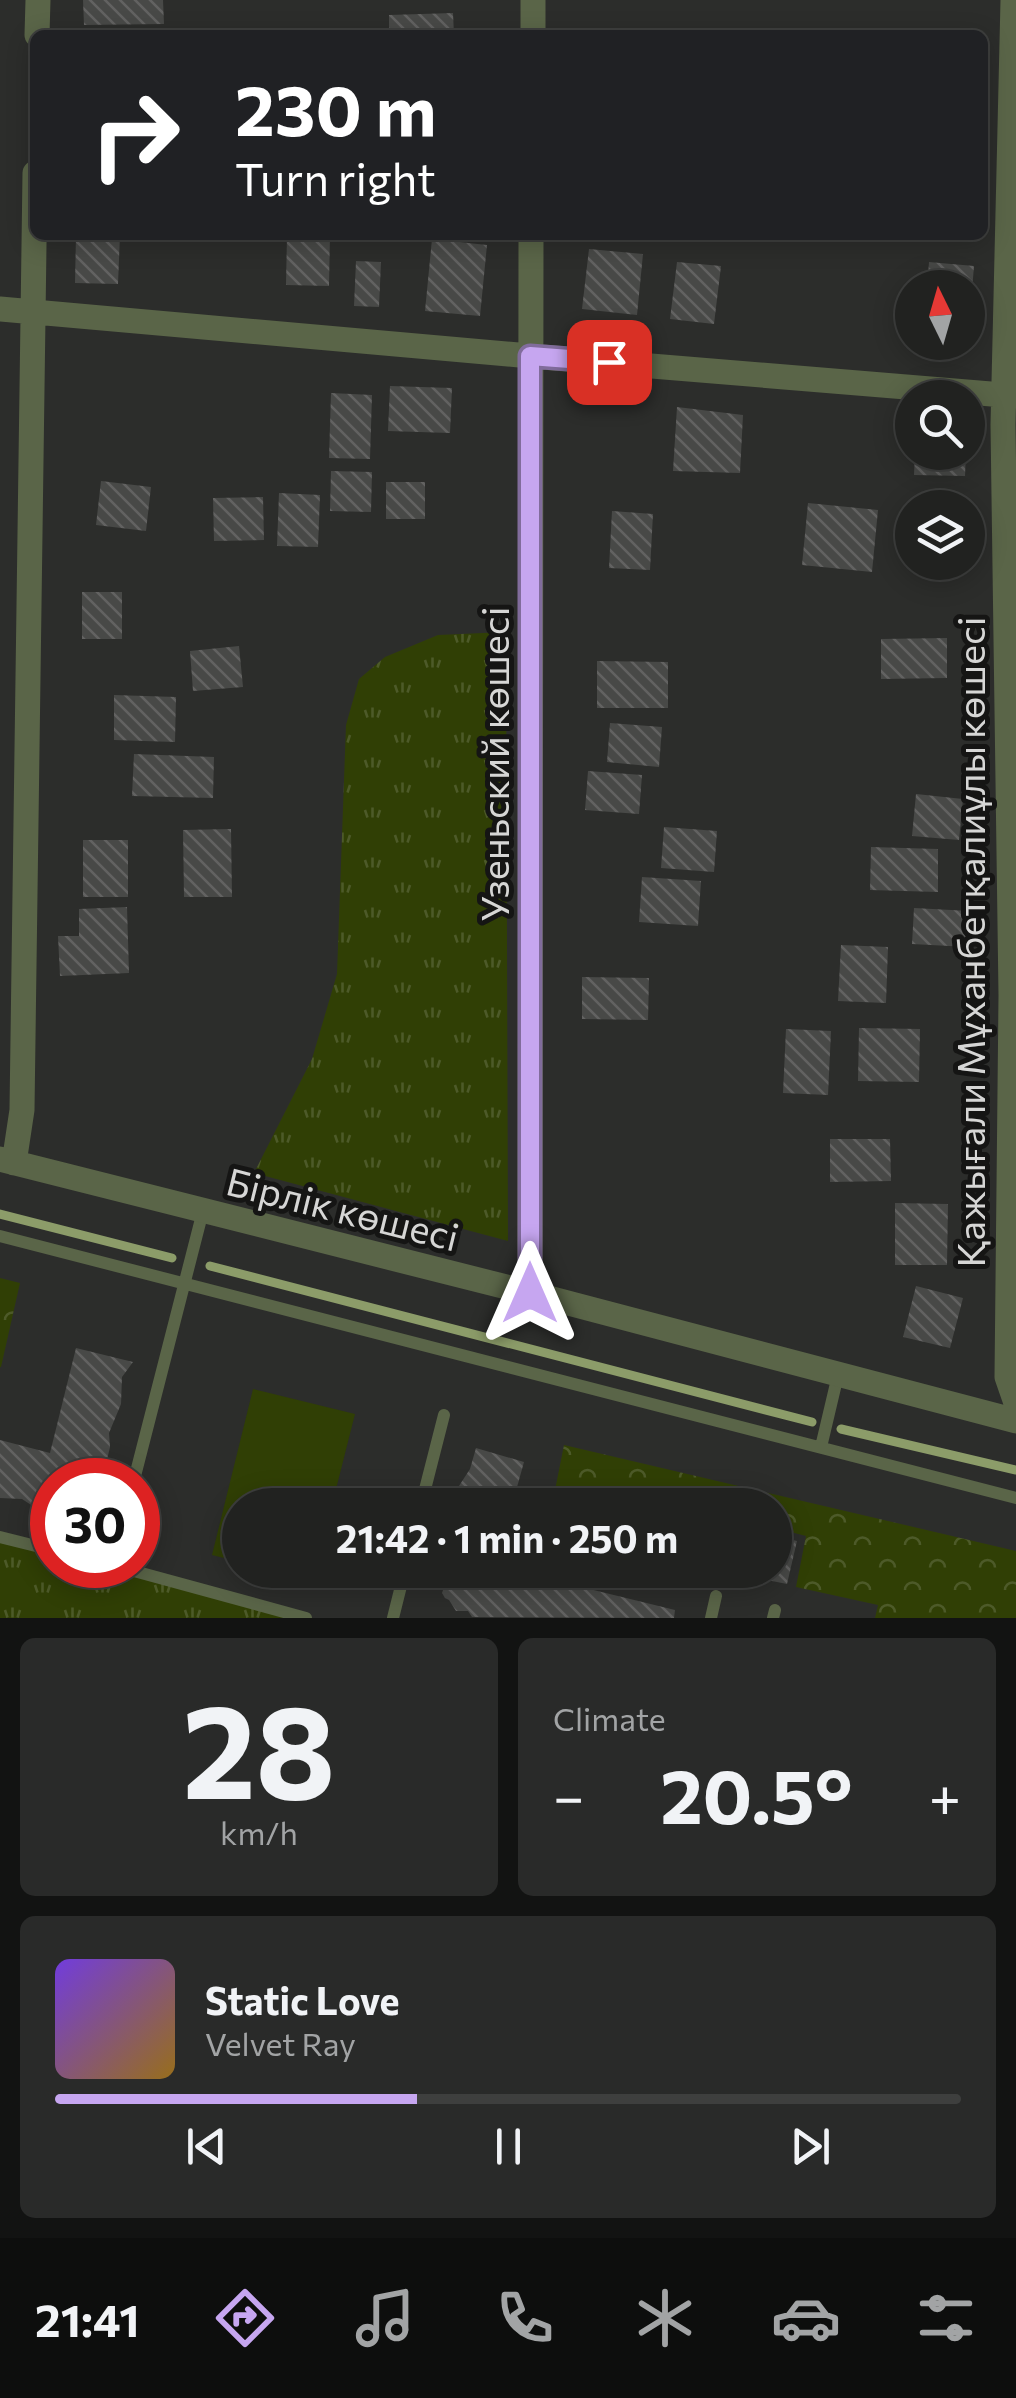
<!DOCTYPE html>
<meta charset="utf-8">
<style>
:root{--surface:#212220;--page:#292a29;--text:#f1f3f6;--muted:#a2a4a5;--line:#3e3f3e;--accent:#c6a6f0}
body{margin:0;font-family:Commissioner,sans-serif;background:var(--page);color:var(--text);height:100vh;display:flex;flex-direction:column;font-size:38px;white-space:nowrap}
*{box-sizing:border-box;margin:0}
p{font-size:32px;color:var(--muted)}
.icon{flex:none;width:55px;height:55px;fill:none;stroke:currentColor;stroke-width:2;stroke-linecap:round;stroke-linejoin:round}
.map{position:relative;height:1618px;overflow:hidden}
.sheet{display:flex;flex-direction:column;gap:20px;padding:20px;background:#121312;flex:1}
.sheet>*{flex:none}
.banner{position:absolute;left:30px;top:30px;width:958px;height:210px;border-radius:15px;box-shadow:0 5px 25px #0003,0 0 0 2px var(--line);background:#202124;color:#fff;overflow:hidden}
.needle{width:65px;rotate:355deg}
.buttons{position:absolute;left:895px;top:270px;display:grid;gap:20px}
.buttons a{display:grid;place-items:center;width:90px;height:90px;border-radius:50%;background:var(--surface);box-shadow:0 5px 25px #0003,0 0 0 2px var(--line);font-size:50px}
.speed{position:absolute;left:30px;top:1458px;display:flex;gap:20px;font-size:50px;font-weight:700;text-align:center}
.speed>*{display:grid;place-content:center;width:130px;height:130px;border-radius:50%;background:var(--surface);box-shadow:0 5px 25px #0003,0 0 0 2px var(--line);line-height:1}
.speed .limit{border:15px solid #d22;background:#fff;color:#111}
.pin{position:absolute;display:grid;place-items:center;width:85px;height:85px;color:#fff;margin:-42px;border-radius:20px;box-shadow:0 5px 15px #0006}
.me{position:absolute;width:110px;margin:-55px;rotate:0deg;stroke-linejoin:round;filter:drop-shadow(0 0 8px #0008)}
.turn{display:flex;align-items:center;gap:35px;height:210px;padding:0 40px;font-size:45px}
.turn .icon{width:130px;height:130px;stroke-width:2.5}
.turn b{display:block;font-size:70px;line-height:85px}
.big{font-size:75px;font-weight:700;line-height:1.1}
.sheet .card{flex:1;display:flex;flex-direction:column;justify-content:center;gap:15px;min-width:0;padding:0 35px;border-radius:15px;background:var(--page)}
.sheet .dial{align-items:center;gap:0}
.dial b{font-size:130px;line-height:1}
.song{display:flex;align-items:center;gap:30px}
.cover{width:120px;height:120px;border-radius:15px;background:linear-gradient(135deg,hsl(260 70% 55%),hsl(40 70% 35%))}
.played{height:10px;border-radius:5px;background:linear-gradient(90deg,var(--accent) 40%,var(--line) 40%)}
.keys{display:flex;justify-content:space-around;direction:ltr}
.heat{display:flex;justify-content:space-between;align-items:center;font-size:55px;direction:ltr}
.sheet .tiles{flex:1;display:grid;gap:20px;grid-template-columns:1fr 1fr}
.card:last-child{grid-column:span 2}
.trip{position:absolute;left:222px;top:1488px;width:570px;height:100px;border-radius:50px;background:var(--surface);box-shadow:0 5px 25px #0003,0 0 0 2px var(--line);font-weight:700;line-height:100px;text-align:center}
.menu{display:flex;height:160px;justify-content:space-around;align-items:center;background:#0d0e0d;color:var(--muted)}
.menu .icon{width:70px;height:70px}
.menu .active{color:var(--accent)}
.menu b{font-size:45px;color:var(--text)}
.map>svg:first-child{display:block}
</style>
<div class="map">
<svg width="1016" height="1618" viewBox="0 0 1016 1618">
<defs>
<pattern id="grass-tufts" width="24" height="20" patternUnits="userSpaceOnUse" patternTransform="scale(2.5)"><rect width="24" height="20" fill="#303f05"/><path d="M3 7l-1-3M5 7V3M7 7l1-3M15 17l-1-3M17 17v-4M19 17l1-3" fill="none" stroke="#4d5a29"/></pattern>
<pattern id="park-crowns" width="20" height="18" patternUnits="userSpaceOnUse" patternTransform="scale(2.5)"><rect width="20" height="18" fill="#303f05"/><path d="M2 6a3 3 0 1 1 6 0M12 15a3 3 0 1 1 6 0" fill="none" stroke="#4d5a29"/></pattern>
<pattern id="building-back-hatch" width="6" height="6" patternUnits="userSpaceOnUse" patternTransform="scale(2.5)"><rect width="6" height="6" fill="#484947"/><path d="M-1 5l2 2M0 0l6 6M5-1l2 2" fill="none" stroke="#626261"/></pattern>
</defs>
<rect width="100%" height="100%" fill="#2c2d2b"/>
<path fill="url(#grass-tufts)" d="M506 632 508 1241 254 1173 312 1059 337 974 346 725 359 679 385 657 438 635Z
M0 1537 52 1550V1565H112L306 1618H0Z"/>
<path fill="url(#park-crowns)" d="M0 1278 20 1283 1 1367H0Z
M564 1445 1016 1551V1618H875L878 1605 796 1587 806 1536 775 1528V1505H552Z"/>
<path fill="#303f05" d="M253 1389 355 1414 332 1505H240V1562L212 1555Z"/>
<g fill="none" stroke-linecap="round" stroke-linejoin="round">
<path stroke="#8c9c69" stroke-width="9" d="M0 1214 172 1258
M210 1266 812 1422
M841 1429 1016 1470"/>
</g>
<path fill="url(#building-back-hatch)" d="M83 0H163L164 24 84 25Z
M453 13 454 35H389V15Z
M76 235H120L118 284 75 283Z
M287 235H330L329 286 286 285Z
M432 239 487 245 480 316 425 311Z
M589 249 643 254 637 315 582 309Z
M356 261 381 262 379 307 354 306Z
M677 262 721 266 714 324 670 319Z
M929 262 974 266 970 316H968V288H927Z
M390 386 452 388 450 433 388 431Z
M331 393 372 395 370 459 329 458Z
M677 407 743 415 740 473 673 471Z
M915 452H966L965 476 914 475Z
M331 471 372 472 371 512 330 511Z
M101 481 151 487 146 531 96 525Z
M386 482H425V519H386Z
M279 493 320 495 318 547 277 546Z
M263 497 264 540 214 541 213 498Z
M808 503 878 510 872 572 802 565Z
M612 511 653 514 650 570 609 568Z
M82 592H122V639H82Z
M947 638V678L881 679V639Z
M239 646 243 687 193 691 190 651Z
M597 661 668 662V708H597Z
M114 695 176 697 175 742 114 740Z
M610 723 662 727 659 767 607 762Z
M134 754 214 757 213 798 132 796Z
M588 771 642 775 639 814 585 810Z
M916 794 963 799 959 840 912 836Z
M664 827 717 831 714 872 661 868Z
M231 829 232 897H184L183 830Z
M83 840H128V897H83Z
M871 847 938 849V892L870 890Z
M642 877 701 881 698 926 639 922Z
M127 907 129 973 60 976 58 936H79V909Z
M914 908 970 911 968 947 912 944Z
M841 945 888 947 886 1003 838 1001Z
M582 977 649 978 648 1020 582 1019Z
M859 1028 920 1029 919 1082 858 1081Z
M786 1029 831 1031 828 1095 783 1093Z
M830 1139H890L891 1181 830 1182Z
M895 1203 948 1204 947 1265H895Z
M916 1286 963 1298 950 1348 903 1337Z
M76 1348 133 1362 122 1377 121 1404 109 1433 110 1447 105 1468 101 1467 98 1480H52V1509L49 1508 48 1512 39 1510 22 1499 0 1498V1440L50 1453Z
M476 1448 524 1462 512 1505H457V1489L470 1469Z
M777 1536 797 1541 787 1584 767 1580 769 1570H775Z
M441 1570H512L675 1610 674 1618 472 1617 468 1611H456L449 1600 445 1598 442 1593 444 1587 439 1580Z"/>
<g fill="none" stroke-linecap="round" stroke-linejoin="round">
<path stroke="#5a6548" stroke-width="12" d="M0 1236 1016 1498
M821 1447 838 1375
M134 1480 203 1211
M421 1505 444 1415
M0 1537 52 1550
M112 1565 306 1618
M393 1618 405 1570
M711 1618 716 1596
M773 1618 775 1610"/>
<path stroke="#5a6548" stroke-width="25" d="M1013 0 1003 425 1011 995 1007 1377 1016 1403
M37 35 38 0
M533 35V0
M0 309 530 356 1016 396
M0 1159 530 1293 1016 1421
M14 1163 22 1110 35 173
M530 1293 531 235"/>
</g>
<g fill="none" stroke-linecap="round" stroke-linejoin="round">
<g stroke="#816c9c" stroke-width="25">
<path id="route" d="M530 1293V356L609 362"/>
</g>
<use href="#route" stroke="#c6a6f0" stroke-width="18"/>
</g>
<g text-anchor="middle" dominant-baseline="central" stroke-width="10" stroke-linejoin="round" paint-order="stroke">
<g font-size="38" fill="#d6d6d5" stroke="#151514">
<text transform="translate(493 764) rotate(-90)">Узеньский көшесі</text>
<text transform="translate(969 942) rotate(-90)">Қажығали Мұханбетқалиұлы көшесі</text>
<text transform="translate(343 1208) rotate(14)">Бірлік көшесі</text>
</g>
</g>
</svg>
<div class="buttons">
<a><svg class="needle" viewBox="-14 -14 28 28"><path d="M0-13l5 13h-10z" fill="#e53935"/><path d="M0 13l5-13h-10z" fill="#a2a4a5"/></svg></a>
<a><svg class="icon" aria-label="search" viewBox="0 0 24 24"><circle cx="10" cy="10" r="6"/><path d="M15 15l6 6"/></svg></a>
<a><svg class="icon" aria-label="layers" viewBox="0 0 24 24"><path d="M12 4l9 5-9 5-9-5zM3 14l9 5 9-5"/></svg></a>
</div>
<div class="speed"><div class="limit">30</div></div>
<div class="pin" style="left:609px;top:362px;background:#d93025"><svg class="icon" aria-label="arrive" viewBox="0 0 24 24"><path d="M6 21V4h12l-3 4 3 4H6"/></svg></div>
<svg class="me" style="left:530px;top:1293px" viewBox="-20 -20 40 40"><path d="M0-17L14 15 0 8-14 15z" fill="#c6a6f0" stroke="#fff" stroke-width="4"/></svg>
<div class="trip">21:42 · 1 min · 250 m</div>
<div class="banner">
<div class="turn"><svg class="icon" aria-label="right" viewBox="0 0 24 24"><path d="M7 20v-9h11M14 6l5 5-5 5"/></svg><div><b>230 m</b>Turn right</div></div>
</div>
</div>
<section class="sheet">
<div class="tiles">
<div class="card dial"><b>28</b><p>km/h</p></div>
<div class="card"><p>Climate</p>
<div class="heat"><a>−</a><b class="big">20.5°</b><a>+</a></div>
</div>
<div class="card">
<div class="song"><i class="cover"></i><div><b>Static Love</b><p>Velvet Ray</p></div></div>
<div class="played"></div>
<div class="keys"><svg class="icon" aria-label="previous" viewBox="0 0 24 24"><path d="M18 5L8 12l10 7zM5 5v14"/></svg><svg class="icon" aria-label="pause" viewBox="0 0 24 24"><path d="M8 5v14M16 5v14"/></svg><svg class="icon" aria-label="next" viewBox="0 0 24 24"><path d="M6 5l10 7-10 7zM19 5v14"/></svg></div>
</div>
</div>
</section>
<nav class="menu">
<b>21:41</b>
<svg class="icon active" aria-label="directions" viewBox="0 0 24 24"><path d="M12 3l9 9-9 9-9-9zM9 14v-3h6M13 9l2 2-2 2"/></svg>
<svg class="icon" aria-label="music" viewBox="0 0 24 24"><path d="M9 18V5l10-2v13"/><circle cx="6" cy="18" r="3"/><circle cx="16" cy="16" r="3"/></svg>
<svg class="icon" aria-label="phone" viewBox="0 0 24 24"><path d="M5 4h4l2 5-3 2q2 4 5 5l2-3 5 2v4C11 20 4 13 5 4z"/></svg>
<svg class="icon" aria-label="climate" viewBox="0 0 24 24"><path d="M12 3v18M4 7l16 10M4 17L20 7"/></svg>
<svg class="icon" aria-label="car" viewBox="0 0 24 24"><path d="M5 17H2v-5l4-1 3-4h7l3 4 3 1v5h-3M9 17h6M6 11h13"/><circle cx="7" cy="17" r="2"/><circle cx="17" cy="17" r="2"/></svg>
<svg class="icon" aria-label="filters" viewBox="0 0 24 24"><path d="M4 7h16M4 17h16"/><circle cx="9" cy="7" r="2"/><circle cx="15" cy="17" r="2"/></svg>
</nav>
